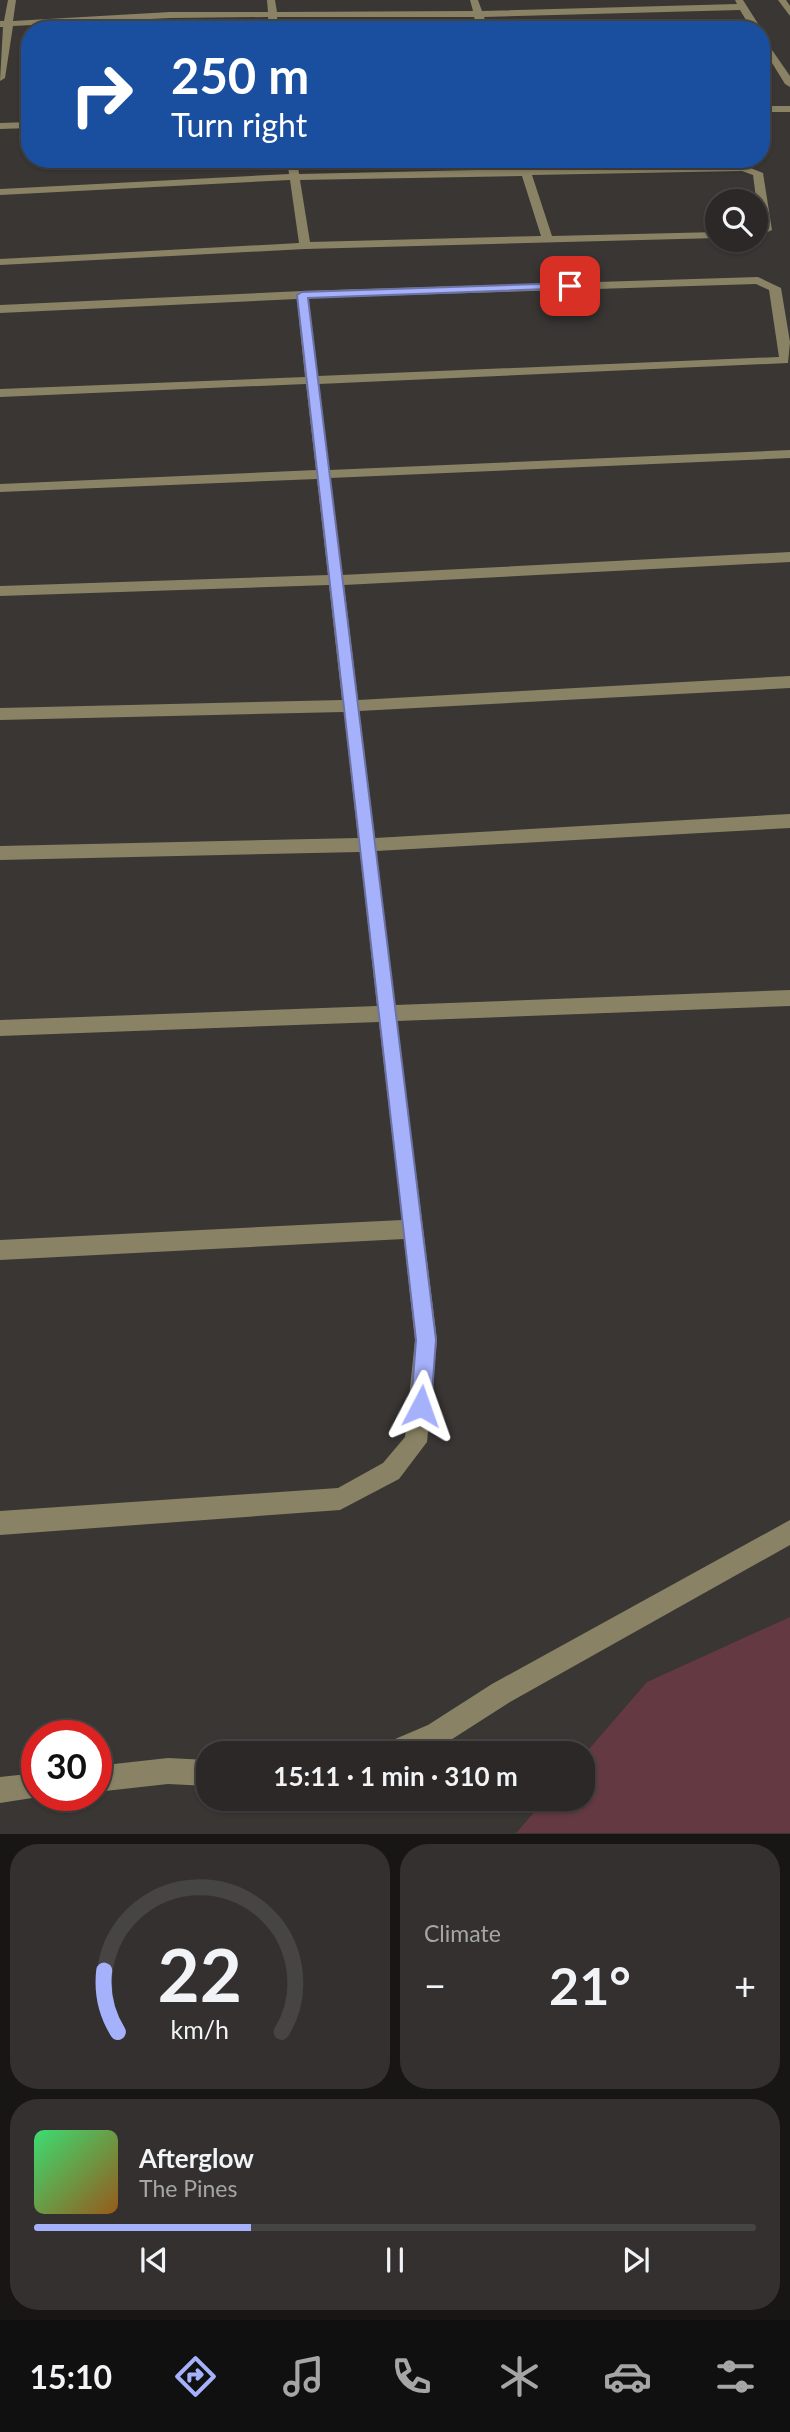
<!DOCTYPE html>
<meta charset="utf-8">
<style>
:root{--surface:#2b2827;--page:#33302f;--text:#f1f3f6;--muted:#a6a6a7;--line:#474444;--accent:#a6b1fc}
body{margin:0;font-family:Lato,sans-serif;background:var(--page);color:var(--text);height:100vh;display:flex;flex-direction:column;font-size:26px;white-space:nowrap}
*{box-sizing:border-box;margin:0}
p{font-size:23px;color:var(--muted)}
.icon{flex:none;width:38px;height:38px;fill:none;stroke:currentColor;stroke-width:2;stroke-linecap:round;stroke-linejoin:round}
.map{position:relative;height:1834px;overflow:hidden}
.details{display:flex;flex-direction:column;gap:10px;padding:10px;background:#181615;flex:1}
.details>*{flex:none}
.hud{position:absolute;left:21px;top:21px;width:749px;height:147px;border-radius:28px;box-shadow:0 2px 5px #0004,0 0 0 2px var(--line);background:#1a4fa0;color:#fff;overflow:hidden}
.fabs{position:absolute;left:705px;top:189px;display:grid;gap:14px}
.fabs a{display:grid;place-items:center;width:63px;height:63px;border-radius:50%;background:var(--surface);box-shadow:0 2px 5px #0004,0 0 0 2px var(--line);font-size:35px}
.speed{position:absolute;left:21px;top:1720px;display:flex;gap:14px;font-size:35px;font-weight:700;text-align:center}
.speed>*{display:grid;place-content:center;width:91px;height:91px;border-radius:50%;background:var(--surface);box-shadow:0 2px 5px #0004,0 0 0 2px var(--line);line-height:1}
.speed .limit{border:10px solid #d22;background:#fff;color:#111}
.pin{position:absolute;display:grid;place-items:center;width:60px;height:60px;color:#fff;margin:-30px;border-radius:14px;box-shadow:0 4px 10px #0006}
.me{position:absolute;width:77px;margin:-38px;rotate:4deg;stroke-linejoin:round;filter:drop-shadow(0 0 5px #0008)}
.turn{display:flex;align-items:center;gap:24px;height:147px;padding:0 35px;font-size:32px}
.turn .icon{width:91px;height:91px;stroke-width:2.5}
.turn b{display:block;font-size:49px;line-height:60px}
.big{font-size:52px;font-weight:700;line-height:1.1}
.details .card{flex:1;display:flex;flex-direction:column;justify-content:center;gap:10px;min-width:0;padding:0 24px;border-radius:28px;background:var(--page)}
.details .dial{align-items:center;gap:0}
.dial svg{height:182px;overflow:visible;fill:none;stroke:var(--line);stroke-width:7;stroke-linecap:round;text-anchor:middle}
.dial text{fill:var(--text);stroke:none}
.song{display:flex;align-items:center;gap:21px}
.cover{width:84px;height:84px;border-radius:10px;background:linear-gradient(135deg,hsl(140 70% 55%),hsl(30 70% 35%))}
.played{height:7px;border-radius:4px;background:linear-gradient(90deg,var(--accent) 30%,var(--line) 30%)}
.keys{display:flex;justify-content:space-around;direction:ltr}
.heat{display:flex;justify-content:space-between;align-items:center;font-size:38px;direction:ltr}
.details .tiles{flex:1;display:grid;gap:10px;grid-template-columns:1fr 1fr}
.card:last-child{grid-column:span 2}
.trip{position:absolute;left:196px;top:1741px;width:399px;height:70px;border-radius:28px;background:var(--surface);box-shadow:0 2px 5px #0004,0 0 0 2px var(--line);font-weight:700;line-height:70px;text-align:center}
.tab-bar{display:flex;height:112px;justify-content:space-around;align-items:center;background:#111010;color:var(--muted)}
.tab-bar .icon{width:49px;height:49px}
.tab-bar .selected{color:var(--accent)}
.tab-bar b{font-size:32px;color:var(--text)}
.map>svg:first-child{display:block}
</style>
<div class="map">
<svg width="790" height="1834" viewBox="0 0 790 1834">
<rect width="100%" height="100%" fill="#393634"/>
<path fill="#643942" d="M790 1617V1833H516L546 1799H583V1756L647 1682Z"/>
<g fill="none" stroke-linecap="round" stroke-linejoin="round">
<path fill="#898264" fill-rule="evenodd" d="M8 0H16L13 21 170 12H268L267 0H275L277 12 473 11 470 0H478L482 11 737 4 735 0H743L762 30H752L740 10 484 17 488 30H478L474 17H277L279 30H269L268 17 170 18 13 26 5 78 0 81 3 27H0V21H4Z
M778 0H786L790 6V16Z
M761 34 790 76V87L785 84 761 45Z
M761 106H790V112H761Z
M30 122V128L0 129V123Z
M287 159H297L299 174 520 169 517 159H527L530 169 743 165 763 173 772 230 756 237V230L760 228 753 175 742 171 532 175 552 236 718 232V238L305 249 0 265V259L299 243 290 180 0 195V189L289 174ZM522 176 541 236 310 242 300 180Z
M758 277 781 288 790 342 788 363 319 384 329 470 790 450V458L330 478 342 575 790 552V562L344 585 358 700 790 676V688L359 711 375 838 790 814V828L376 851 395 1005 790 990V1006L397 1021 437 1340 427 1442 399 1479 340 1510 0 1535V1511L338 1488 383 1463 405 1437 415 1340 404 1239 0 1260V1240L402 1220 379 1022 0 1036V1020L377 1006 360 852 0 860V846L358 838 344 712 0 720V708L342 700 329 585 0 596V586L328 575 317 479 0 492V484L316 470 306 384 0 397V389L305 377 297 299 0 313V305L302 291ZM756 284 769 290 779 357 318 376 308 298Z
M790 1520V1545L510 1702 446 1743 421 1754H378L381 1745 428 1725 492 1684Z
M168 1758 208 1760V1786L168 1784 96 1792V1766Z
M37 1773V1796H45L0 1803V1777Z"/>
</g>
<path fill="#a6b1fc" stroke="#6c73a4" stroke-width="2" d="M570 283 575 286 574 288 308 298 436 1340 431 1406 428 1413 421 1416 414 1413 411 1406 416 1340 297 295 302 292Z"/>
</svg>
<div class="fabs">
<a><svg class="icon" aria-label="search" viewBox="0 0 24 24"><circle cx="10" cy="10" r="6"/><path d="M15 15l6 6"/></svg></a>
</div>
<div class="speed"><div class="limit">30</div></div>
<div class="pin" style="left:570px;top:286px;background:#d93025"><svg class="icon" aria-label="arrive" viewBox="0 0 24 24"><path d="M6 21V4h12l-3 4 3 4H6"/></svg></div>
<svg class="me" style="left:421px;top:1406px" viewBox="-20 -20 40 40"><path d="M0-17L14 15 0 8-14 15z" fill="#a6b1fc" stroke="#fff" stroke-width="4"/></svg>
<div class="trip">15:11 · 1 min · 310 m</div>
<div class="hud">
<div class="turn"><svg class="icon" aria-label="right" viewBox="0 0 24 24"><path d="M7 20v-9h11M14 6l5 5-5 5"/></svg><div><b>250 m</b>Turn right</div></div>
</div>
</div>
<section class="details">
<div class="tiles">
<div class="card dial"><svg viewBox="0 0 100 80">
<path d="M14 69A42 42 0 1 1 86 69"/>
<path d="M14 69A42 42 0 0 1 8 42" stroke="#a6b1fc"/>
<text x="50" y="56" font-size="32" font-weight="700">22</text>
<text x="50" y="72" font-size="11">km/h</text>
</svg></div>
<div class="card"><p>Climate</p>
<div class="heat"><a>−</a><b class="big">21°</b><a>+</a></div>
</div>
<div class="card">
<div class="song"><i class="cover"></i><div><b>Afterglow</b><p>The Pines</p></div></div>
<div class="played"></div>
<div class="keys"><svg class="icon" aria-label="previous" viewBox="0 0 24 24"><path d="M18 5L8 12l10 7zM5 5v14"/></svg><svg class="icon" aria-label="pause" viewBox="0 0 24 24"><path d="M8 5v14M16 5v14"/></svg><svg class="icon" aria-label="next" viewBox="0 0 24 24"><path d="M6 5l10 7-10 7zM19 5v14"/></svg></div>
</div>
</div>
</section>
<nav class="tab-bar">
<b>15:10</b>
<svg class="icon selected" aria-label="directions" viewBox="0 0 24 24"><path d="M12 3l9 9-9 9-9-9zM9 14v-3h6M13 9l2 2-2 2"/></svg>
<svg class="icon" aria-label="music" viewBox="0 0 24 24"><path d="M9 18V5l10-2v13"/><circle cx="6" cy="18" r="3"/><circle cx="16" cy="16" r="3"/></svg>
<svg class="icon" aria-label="phone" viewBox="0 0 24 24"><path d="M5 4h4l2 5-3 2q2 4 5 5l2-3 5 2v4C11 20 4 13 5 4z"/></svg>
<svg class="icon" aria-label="climate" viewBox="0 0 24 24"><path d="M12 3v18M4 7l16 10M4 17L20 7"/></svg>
<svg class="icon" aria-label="car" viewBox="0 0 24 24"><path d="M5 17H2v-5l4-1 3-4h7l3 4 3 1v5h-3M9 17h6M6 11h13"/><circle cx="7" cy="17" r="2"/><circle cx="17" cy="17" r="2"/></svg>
<svg class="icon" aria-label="filters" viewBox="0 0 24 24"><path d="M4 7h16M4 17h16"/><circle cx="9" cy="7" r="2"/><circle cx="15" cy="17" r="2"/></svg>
</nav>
